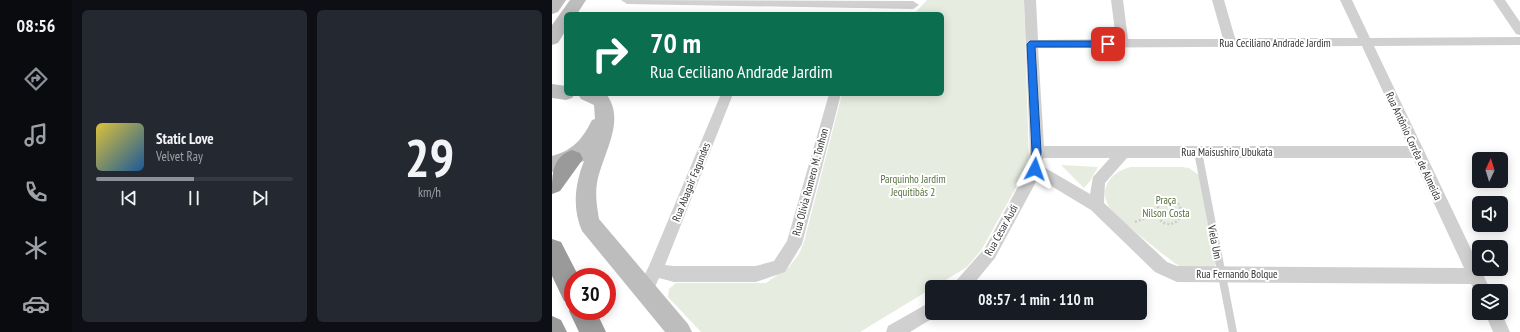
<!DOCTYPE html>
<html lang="pt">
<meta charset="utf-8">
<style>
:root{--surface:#171b24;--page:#242831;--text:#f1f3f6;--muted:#9ea1a6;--line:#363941;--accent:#8c9099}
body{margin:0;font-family:"PT Sans Narrow",sans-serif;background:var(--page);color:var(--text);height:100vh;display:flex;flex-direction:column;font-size:15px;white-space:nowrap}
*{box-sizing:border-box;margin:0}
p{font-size:13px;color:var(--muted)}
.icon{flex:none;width:22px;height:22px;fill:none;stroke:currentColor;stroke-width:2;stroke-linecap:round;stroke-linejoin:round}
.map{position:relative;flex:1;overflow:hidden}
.details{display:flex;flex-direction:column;gap:10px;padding:10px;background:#0d0f14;width:480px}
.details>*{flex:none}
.top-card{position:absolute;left:12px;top:12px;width:380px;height:84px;border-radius:6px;box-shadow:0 2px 10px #0003;background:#0b6e4f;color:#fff;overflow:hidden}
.needle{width:26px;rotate:4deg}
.buttons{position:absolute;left:920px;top:152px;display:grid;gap:8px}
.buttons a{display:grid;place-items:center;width:36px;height:36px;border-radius:6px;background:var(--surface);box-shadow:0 2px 10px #0003;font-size:20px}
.speed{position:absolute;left:12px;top:268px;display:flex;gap:8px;font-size:20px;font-weight:700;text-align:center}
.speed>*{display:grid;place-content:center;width:52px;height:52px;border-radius:50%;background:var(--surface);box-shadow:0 2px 10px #0003;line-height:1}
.speed .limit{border:6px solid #d22;background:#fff;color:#111}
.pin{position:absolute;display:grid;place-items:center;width:34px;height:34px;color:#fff;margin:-17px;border-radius:8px;box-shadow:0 2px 6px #0006}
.me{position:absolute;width:44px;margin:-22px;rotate:4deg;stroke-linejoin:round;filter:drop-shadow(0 0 3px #0008)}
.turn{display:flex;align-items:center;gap:14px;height:84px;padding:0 20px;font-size:18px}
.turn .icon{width:52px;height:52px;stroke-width:2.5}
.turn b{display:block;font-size:28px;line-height:34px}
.details .widget{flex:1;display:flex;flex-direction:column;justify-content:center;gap:6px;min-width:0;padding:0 14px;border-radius:6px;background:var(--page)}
.details .dial{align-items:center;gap:0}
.dial b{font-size:52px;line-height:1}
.song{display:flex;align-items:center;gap:12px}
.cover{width:48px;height:48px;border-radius:6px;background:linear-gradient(135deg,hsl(50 70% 55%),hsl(210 70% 35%))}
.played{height:4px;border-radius:2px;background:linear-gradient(90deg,var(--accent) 50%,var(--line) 50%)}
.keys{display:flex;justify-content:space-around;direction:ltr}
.details .tiles{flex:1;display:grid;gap:10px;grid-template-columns:repeat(2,1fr)}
.trip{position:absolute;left:373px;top:280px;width:222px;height:40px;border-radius:6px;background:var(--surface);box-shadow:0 2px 10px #0003;font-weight:700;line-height:40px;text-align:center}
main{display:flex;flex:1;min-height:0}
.menu{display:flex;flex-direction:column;width:72px;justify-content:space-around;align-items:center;background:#090b0e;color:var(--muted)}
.menu .icon{width:28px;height:28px}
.menu .active{color:var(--accent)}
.menu b{font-size:18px;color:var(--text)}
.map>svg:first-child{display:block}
</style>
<main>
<nav class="menu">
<b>08:56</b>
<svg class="icon active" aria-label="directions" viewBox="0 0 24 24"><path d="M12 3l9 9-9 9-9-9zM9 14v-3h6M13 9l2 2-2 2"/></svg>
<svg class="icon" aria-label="music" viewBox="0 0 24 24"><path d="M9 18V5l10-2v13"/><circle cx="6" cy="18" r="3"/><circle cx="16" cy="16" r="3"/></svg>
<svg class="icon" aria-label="phone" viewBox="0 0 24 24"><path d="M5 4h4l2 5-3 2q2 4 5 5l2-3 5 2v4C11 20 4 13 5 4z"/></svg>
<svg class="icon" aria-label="climate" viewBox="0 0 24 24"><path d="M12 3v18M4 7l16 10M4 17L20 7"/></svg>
<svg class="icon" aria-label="car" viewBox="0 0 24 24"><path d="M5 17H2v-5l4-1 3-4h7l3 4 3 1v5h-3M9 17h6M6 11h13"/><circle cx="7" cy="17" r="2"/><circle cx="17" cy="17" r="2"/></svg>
</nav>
<section class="details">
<div class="tiles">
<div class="widget">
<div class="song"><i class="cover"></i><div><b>Static Love</b><p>Velvet Ray</p></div></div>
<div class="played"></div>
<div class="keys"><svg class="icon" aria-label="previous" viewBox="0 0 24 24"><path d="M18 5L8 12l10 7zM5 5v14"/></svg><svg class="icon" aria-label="pause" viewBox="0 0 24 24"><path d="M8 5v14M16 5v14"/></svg><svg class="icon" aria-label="next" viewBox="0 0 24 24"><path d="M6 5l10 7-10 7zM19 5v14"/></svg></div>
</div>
<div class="widget dial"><b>29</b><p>km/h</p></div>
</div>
</section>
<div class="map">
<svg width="968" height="332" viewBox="0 0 968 332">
<rect width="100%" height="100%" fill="#fff"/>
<path fill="#e6ecdf" d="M375 0H472L477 164 430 249 415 267 308 332H149L116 297 117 289 124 283H214L237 267 247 254 252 242 290 94H390V14H362Z
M509 165 546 167 538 181 532 188Z
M579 167H630L637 168 648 176 664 263 661 272C652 271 638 272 630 268 620 262 562 216 557 207 546 188 560 171 579 167Z"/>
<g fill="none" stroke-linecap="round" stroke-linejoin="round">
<path stroke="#cdcdcd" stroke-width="2.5" stroke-dasharray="2 2" stroke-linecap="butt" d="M605 212a12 12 0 1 1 24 0a12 12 0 1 1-24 0Z
M583 222 605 214"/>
<path stroke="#d0d0d0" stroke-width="8" d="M646 152 681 332"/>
<path fill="#d0d0d0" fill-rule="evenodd" d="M69 0 361 1 367 5 361 9 75 4Z
M472 0H484L486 40 564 39 559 0H571L576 39H671L660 0H672L683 38H806L788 0H800L818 38 968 37V45L822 46 939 291H927V297L919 284 625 282 603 272 539 210 486 178 443 258 419 287H401L403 282 433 248 476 168 478 152ZM810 46 856 146H492L486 48ZM491 158H558L541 177 538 194 490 166ZM575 158H861L912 268 625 266 615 262 552 203 553 183Z
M941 0H953L968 22V35L964 34Z
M169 94H181L113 265 122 266H204L222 261 235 241 277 94H289L250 244 233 272 204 282H122L107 278 99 296 93 298 87 296 85 290 97 266Z
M380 301V313H387L386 315 358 332H334L336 326Z
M949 312 958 332H941L933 313Z"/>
<path fill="#bdbdbd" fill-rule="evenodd" d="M0 0H14L6 12 0 14Z
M18 0H34L25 14H14V30L6 43 0 45V25Z
M0 84 14 86V94H23L20 98 14 100 0 98Z
M26 94H54C75 120 50 155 45 183 43 195 45 207 47 219L136 324 140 332H113L30 231C20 208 23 184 32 161L0 172V156C22 150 31 138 40 120L43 119 42 105 29 99Z"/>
<path fill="#9a9a9a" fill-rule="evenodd" d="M20 150 28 153 31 159 8 191 0 194C0 174 0 157 20 150Z
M0 239 9 242 27 277H21V311H44L54 332H27L17 311 20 304 12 301 0 276Z
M0 316 9 320 15 332H0Z"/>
</g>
<path fill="#1a73e8" stroke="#114b97" d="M478 41H556L559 44 556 47H483L489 152 487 169 483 173 478 169 480 152 475 44Z"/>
<g text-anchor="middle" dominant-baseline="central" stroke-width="4" stroke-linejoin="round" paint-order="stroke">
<g font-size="11" fill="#333" stroke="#fff">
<text x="723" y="43">Rua Ceciliano Andrade Jardim</text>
<text transform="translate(862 146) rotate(65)">Rua Antônio Corrêa de Almeida</text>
<text x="675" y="152">Rua Maisushiro Ubukata</text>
<text transform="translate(139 182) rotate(-68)">Rua Abagair Fagundes</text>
<text transform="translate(258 182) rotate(-75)">Rua Olívia Romero M. Tonhon</text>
<text transform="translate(449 230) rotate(-61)">Rua Cesar Audi</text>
<text transform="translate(663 242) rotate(79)">Viela Um</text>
<text x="685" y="274">Rua Fernando Bolque</text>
</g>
<g font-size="11" fill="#56703f" stroke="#fff">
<text x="361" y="179">Parquinho Jardim<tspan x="361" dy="13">Jequitibás 2</tspan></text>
<text x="614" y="200">Praça<tspan x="614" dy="13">Nilson Costa</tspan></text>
</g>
</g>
</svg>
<div class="buttons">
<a><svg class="needle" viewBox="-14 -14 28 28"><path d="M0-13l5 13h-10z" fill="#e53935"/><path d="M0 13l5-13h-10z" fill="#9ea1a6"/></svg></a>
<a><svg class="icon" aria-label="sound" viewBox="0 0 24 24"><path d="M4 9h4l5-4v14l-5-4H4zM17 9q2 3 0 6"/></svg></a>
<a><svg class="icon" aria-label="search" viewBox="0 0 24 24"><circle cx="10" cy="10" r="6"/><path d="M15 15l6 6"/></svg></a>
<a><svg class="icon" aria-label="layers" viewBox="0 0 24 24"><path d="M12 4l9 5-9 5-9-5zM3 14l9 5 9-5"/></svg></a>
</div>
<div class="speed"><div class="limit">30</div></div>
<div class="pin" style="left:556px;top:44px;background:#d93025"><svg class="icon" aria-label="arrive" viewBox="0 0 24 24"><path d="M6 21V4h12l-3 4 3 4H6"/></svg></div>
<svg class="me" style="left:483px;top:169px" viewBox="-20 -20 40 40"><path d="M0-17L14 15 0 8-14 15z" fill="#1a73e8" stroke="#fff" stroke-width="4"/></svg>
<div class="trip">08:57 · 1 min · 110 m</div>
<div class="top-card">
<div class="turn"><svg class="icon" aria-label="right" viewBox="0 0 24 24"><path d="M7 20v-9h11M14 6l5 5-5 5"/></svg><div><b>70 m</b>Rua Ceciliano Andrade Jardim</div></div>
</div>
</div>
</main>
